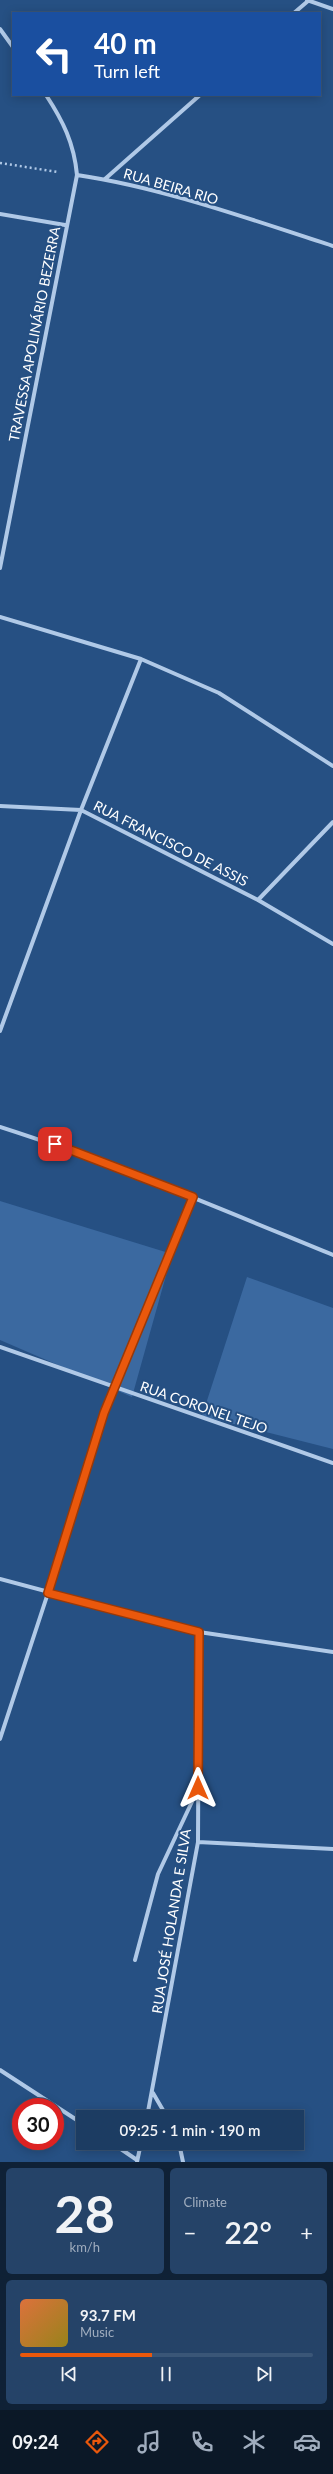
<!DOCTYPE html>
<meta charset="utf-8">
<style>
:root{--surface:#1c3c62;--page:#254368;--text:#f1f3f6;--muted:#a0adbe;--line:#3a5677;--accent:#ea580c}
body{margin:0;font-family:Lato,sans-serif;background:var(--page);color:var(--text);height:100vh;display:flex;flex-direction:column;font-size:15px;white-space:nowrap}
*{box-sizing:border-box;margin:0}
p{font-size:13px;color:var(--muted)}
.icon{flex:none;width:22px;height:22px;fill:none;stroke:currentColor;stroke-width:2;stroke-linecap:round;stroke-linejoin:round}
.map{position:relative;height:2162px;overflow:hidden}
.side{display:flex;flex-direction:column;gap:6px;padding:6px;background:#0f2136;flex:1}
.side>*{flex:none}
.banner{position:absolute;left:12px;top:12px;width:309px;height:84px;border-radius:0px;box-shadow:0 2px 10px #0003,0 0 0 1px var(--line);background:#1a4fa0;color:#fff;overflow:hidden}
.speed{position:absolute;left:12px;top:2098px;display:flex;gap:8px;font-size:20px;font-weight:700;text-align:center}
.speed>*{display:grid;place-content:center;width:52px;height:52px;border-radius:50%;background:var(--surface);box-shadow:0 2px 10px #0003,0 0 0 1px var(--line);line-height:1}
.speed .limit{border:6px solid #d22;background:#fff;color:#111}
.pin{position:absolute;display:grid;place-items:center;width:34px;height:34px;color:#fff;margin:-17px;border-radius:8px;box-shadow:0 2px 6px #0006}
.me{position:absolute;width:44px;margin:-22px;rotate:0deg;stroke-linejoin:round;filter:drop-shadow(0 0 3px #0008)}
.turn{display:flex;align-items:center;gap:14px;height:84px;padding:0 16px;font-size:18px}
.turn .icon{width:52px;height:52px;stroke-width:2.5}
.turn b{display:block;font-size:28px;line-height:34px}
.big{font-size:30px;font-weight:600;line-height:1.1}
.side .widget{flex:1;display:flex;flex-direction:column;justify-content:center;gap:6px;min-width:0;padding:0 14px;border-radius:6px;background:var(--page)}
.side .dial{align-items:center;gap:0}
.dial b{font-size:52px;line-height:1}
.song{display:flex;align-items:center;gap:12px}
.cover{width:48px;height:48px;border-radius:6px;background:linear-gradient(135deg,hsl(20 70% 55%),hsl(50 70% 35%))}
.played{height:4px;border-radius:2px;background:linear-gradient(90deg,var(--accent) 45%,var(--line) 45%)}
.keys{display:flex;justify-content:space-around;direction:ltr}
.heat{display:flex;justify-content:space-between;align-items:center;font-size:22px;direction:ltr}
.side .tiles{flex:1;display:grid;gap:6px;grid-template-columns:1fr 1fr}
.widget:last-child{grid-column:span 2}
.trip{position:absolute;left:76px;top:2110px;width:228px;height:40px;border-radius:0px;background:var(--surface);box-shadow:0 2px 10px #0003,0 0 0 1px var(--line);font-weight:600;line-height:40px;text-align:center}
.dock{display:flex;height:64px;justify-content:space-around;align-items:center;background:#0b1827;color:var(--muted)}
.dock .icon{width:28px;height:28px}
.dock .on{color:var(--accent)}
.dock b{font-size:18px;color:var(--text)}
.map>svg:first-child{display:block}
</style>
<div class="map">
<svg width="333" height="2162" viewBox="0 0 333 2162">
<rect width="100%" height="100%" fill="#265083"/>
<path fill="#3b69a0" d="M0 1201 172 1254 132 1397 0 1340Z
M247 1277 333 1308V1449L202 1416Z"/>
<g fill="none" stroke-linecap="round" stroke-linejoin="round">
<path stroke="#b0c9e7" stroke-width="2.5" stroke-dasharray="2 3" stroke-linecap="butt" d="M0 163 58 172"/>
<path stroke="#b0c9e7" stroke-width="4" d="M307 0 333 9
M294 13 308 1
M0 29 13 47
M77 175C164 188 249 219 333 246
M105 179 200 95
M0 214 65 225
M0 568 77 175C74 143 63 121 46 95
M0 617 141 659 219 693 333 766
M0 806 81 810 258 900 333 944
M258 900 333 822
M0 1031 81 810 141 659
M0 1127C113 1163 223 1210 333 1255
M0 1347 333 1463
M0 1579 199 1632 333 1652
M0 1739 48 1593 94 1439 113 1387 193 1197
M198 1842 333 1849
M135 1960 158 1874 197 1791
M0 2070 83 2124
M153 2093 167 2117
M147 2117 198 1842 199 1632
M112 2143 137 2160
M179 2143 183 2162
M137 2162 141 2143"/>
</g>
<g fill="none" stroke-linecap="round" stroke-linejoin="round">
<g stroke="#983908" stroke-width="10">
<path id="route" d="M55 1144 193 1197 104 1413 48 1593 199 1632 198 1788"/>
</g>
<use href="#route" stroke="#ea580c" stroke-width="7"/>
</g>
<g text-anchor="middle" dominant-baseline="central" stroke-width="4" stroke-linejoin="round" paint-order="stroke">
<g font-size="14" fill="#fff" stroke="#265083">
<text transform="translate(171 186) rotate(16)">RUA BEIRA RIO</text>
<text transform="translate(34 334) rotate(-79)">TRAVESSA APOLINÁRIO BEZERRA</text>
<text transform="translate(171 843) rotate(27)">RUA FRANCISCO DE ASSIS</text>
<text transform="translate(204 1407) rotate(19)">RUA CORONEL TEJO</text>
<text transform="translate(171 1921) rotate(-81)">RUA JOSÉ HOLANDA E SILVA</text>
</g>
</g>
</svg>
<div class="speed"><div class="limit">30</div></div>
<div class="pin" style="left:55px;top:1144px;background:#d93025"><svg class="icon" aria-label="arrive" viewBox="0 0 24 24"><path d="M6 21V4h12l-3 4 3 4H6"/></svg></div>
<svg class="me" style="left:198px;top:1788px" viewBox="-20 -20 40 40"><path d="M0-17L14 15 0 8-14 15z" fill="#ea580c" stroke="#fff" stroke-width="4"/></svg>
<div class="trip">09:25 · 1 min · 190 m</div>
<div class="banner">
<div class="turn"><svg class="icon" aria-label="left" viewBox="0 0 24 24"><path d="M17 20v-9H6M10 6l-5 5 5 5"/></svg><div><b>40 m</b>Turn left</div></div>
</div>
</div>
<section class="side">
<div class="tiles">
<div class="widget dial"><b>28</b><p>km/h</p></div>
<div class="widget"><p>Climate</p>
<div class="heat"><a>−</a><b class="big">22°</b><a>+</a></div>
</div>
<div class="widget">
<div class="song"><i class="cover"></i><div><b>93.7 FM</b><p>Music</p></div></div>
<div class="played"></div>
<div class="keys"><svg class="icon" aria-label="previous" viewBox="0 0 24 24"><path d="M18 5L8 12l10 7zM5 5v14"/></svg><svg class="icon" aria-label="pause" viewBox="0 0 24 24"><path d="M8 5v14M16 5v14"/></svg><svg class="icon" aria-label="next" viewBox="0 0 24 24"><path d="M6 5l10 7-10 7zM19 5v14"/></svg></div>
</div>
</div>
</section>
<nav class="dock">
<b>09:24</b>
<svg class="icon on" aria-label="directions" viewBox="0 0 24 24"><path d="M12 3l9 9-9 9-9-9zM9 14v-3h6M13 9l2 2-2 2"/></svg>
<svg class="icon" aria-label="music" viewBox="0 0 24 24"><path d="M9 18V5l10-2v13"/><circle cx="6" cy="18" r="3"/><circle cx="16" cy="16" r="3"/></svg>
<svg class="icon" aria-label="phone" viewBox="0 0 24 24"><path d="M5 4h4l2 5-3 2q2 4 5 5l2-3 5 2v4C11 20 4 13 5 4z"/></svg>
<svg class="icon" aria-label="climate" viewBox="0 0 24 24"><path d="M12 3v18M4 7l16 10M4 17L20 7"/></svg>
<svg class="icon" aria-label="car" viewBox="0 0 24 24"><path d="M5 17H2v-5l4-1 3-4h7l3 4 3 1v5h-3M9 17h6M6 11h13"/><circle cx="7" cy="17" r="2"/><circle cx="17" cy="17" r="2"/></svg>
</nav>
